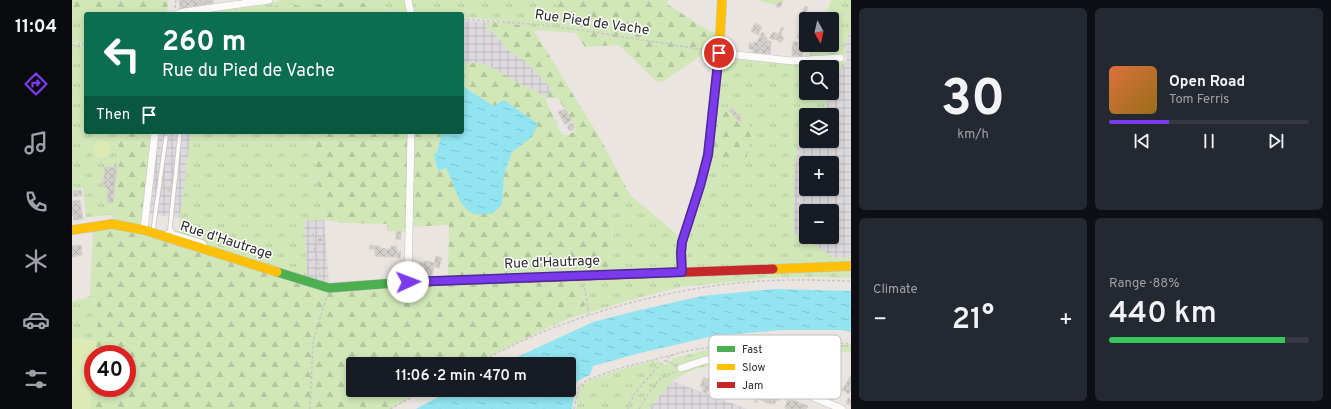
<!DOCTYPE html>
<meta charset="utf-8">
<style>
:root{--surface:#171b24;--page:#242831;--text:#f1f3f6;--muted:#9ea1a6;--line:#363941;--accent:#7c3aed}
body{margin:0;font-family:Overpass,sans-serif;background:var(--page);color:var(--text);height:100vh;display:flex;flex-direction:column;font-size:15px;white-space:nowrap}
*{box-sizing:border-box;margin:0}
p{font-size:13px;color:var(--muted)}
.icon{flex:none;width:22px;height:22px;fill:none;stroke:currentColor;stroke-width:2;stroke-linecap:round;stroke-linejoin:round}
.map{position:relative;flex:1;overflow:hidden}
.drawer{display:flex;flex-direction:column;gap:8px;padding:8px;background:#0d0f14;width:480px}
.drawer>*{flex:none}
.guide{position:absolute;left:12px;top:12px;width:380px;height:122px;border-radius:4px;box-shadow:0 2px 6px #0003;background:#0b6e4f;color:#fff;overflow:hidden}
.needle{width:26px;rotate:172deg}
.buttons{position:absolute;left:727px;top:12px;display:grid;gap:8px}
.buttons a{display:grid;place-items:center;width:40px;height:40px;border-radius:4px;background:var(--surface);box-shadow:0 2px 6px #0003;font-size:20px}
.speed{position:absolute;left:12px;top:345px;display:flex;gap:8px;font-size:20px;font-weight:700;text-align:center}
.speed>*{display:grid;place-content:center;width:52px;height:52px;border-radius:50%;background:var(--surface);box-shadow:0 2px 6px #0003;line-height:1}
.speed .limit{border:6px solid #d22;background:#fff;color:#111}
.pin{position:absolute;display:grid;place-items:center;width:34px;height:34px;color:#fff;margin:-17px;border:2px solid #fff;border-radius:50%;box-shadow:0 1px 4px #0007}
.me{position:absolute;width:44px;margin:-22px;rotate:88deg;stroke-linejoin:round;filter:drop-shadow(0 0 3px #0008)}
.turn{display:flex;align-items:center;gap:14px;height:84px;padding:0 12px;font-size:18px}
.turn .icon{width:52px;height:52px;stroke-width:2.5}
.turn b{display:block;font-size:28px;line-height:34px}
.then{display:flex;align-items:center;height:38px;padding:0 12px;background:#0003;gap:8px;font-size:15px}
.big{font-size:30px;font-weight:600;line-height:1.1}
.drawer .card{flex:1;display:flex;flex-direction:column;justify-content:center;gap:6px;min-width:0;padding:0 14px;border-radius:6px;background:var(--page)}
.drawer .dial{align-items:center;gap:0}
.dial b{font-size:52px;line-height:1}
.song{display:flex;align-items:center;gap:12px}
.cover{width:48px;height:48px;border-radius:6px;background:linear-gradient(135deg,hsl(20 70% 55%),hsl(40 70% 35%))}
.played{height:4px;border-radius:2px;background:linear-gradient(90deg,var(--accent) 30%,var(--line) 30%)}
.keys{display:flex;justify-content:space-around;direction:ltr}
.heat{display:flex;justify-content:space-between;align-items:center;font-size:22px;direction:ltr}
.charge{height:6px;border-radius:3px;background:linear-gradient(90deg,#34c759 88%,var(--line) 0)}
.drawer .tiles{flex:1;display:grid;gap:8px;grid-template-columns:repeat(2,1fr)}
.trip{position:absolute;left:274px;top:357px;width:230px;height:40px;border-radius:4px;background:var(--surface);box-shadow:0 2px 6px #0003;font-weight:600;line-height:40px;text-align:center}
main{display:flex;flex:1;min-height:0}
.tabs{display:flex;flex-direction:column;width:72px;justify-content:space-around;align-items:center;background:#090b0e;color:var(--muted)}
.tabs .icon{width:28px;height:28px}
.tabs .on{color:var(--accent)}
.tabs b{font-size:18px;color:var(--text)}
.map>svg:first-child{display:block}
</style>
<main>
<nav class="tabs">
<b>11:04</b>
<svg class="icon on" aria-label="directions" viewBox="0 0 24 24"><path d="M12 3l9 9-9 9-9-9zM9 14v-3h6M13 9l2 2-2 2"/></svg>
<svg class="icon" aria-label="music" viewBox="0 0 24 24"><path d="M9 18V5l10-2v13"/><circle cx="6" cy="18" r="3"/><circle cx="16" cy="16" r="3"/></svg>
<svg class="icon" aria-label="phone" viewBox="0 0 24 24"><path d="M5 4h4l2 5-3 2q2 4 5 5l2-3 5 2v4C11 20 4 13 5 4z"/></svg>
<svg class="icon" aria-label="climate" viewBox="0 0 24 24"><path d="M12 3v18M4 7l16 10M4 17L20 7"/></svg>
<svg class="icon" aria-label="car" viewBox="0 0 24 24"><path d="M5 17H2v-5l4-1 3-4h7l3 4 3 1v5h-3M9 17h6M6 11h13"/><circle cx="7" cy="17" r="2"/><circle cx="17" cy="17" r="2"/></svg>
<svg class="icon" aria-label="filters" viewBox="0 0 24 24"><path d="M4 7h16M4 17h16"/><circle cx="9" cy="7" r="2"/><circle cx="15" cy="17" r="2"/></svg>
</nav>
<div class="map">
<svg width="779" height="409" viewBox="0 0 779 409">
<defs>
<pattern id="industrial-grid" width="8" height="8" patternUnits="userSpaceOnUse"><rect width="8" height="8" fill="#dddadd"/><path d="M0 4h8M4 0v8" fill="none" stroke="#bebbbe"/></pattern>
<pattern id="grass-tufts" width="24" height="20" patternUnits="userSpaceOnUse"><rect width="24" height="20" fill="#d1e7b8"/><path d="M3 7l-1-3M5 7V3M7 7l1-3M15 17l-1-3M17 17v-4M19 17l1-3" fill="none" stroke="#b4c69e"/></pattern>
<pattern id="forest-firs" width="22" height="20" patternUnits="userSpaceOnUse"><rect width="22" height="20" fill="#d1e7b8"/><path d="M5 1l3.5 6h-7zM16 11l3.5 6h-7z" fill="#b4c69e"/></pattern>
<pattern id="water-ripples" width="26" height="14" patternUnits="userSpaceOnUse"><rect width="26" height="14" fill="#91e4f0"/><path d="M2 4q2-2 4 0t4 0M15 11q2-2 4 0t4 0" fill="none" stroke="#7dc4ce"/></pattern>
<pattern id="building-cross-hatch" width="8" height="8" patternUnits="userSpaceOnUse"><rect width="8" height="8" fill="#d1ceca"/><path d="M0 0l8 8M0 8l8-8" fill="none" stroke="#b4b1ae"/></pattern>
</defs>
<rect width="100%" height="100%" fill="#eae5e1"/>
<path fill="url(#industrial-grid)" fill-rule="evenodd" d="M390 21 418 22 413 26 425 36 435 49 452 60 481 90 474 94 476 98 474 99 466 92 454 87 413 64 390 62Z
M779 28V257L763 258 722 233V184L726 138 734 140V141L747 142 748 141H760V115H753L757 93H760V81L775 61 773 45ZM734 163H760V189H734ZM734 211H760V237H734Z
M83 132H119L108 218 73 213Z
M232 220H252L257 286 235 279Z
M600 381 675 409H577Z"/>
<path fill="url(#grass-tufts)" d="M209 0H333L335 14 294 3 255 2 243 5 242 12 245 14H238L233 7 178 12 177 14H115L202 2Z
M339 0H482L504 33 462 30 459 26 433 24V21L390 17V14L341 13Z
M759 0H779V28L773 45 774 56 736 59 741 45H760V19H752Z
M0 17 14 18V41L0 43Z
M14 44V132H46L47 165 41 215 14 217 11 188 0 190V46Z
M649 57 727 65 775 61 760 81V67H734V93H757L753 115H734V140L726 138 722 184V233L763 258 779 257V278L737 277 696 278 609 287 565 298 496 319 460 335 483 316 514 305 506 274 537 273 542 209 558 195 608 237 625 210Z
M119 132H238L252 220 232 221 235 279 139 247 135 243 106 233Z
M18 296 27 309 25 341 0 338V302Z
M719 343 779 345V352L729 350 683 351 677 368 651 358 649 363 621 370 600 381 577 409H504L507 390 510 385 518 380 547 370 585 360 593 365 602 358 630 351 652 348Z"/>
<path fill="url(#forest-firs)" d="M0 0H96L95 14H14V18L0 17Z
M482 0H596L595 4 637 31 645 32 643 52 634 51 628 56 592 81 585 82 547 45 513 47Z
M684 0H712L709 6Z
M255 2 294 3 333 14H245L242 12 243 5Z
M214 4 233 7 238 14H177L178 12Z
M418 22 459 26 528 138 558 195 542 209 537 273 506 274 514 305 483 316 460 335 402 364H281V390H352L317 409H17L21 375V388H55V354H23L27 309 18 296 21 229 40 224 47 165 46 132H83L72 230 251 287 376 281 377 225 334 227 333 232 315 231V224L273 223 252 220 238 132H370L365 152 367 171 374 168 378 175 430 204 432 175 440 152 460 137 422 106 390 86V62L413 64 454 87 466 92 474 99 476 107 485 122 486 129 491 135H496L504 130V128L486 98H476L474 94 481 90 452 60 435 49 425 36 413 26Z
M658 109 675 120 680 131 674 160 651 164 640 152 643 118Z"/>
<path fill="#deeab6" d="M21 149a9 9 0 1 1 18 0a9 9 0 1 1-18 0Z
M0 338 25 341 23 354H21V375L17 409H0Z"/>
<path fill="url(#water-ripples)" d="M390 86 422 106 432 100 466 124 460 137 440 152 432 175 430 204C427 207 424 211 421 213 418 214 414 214 412 214 388 219 383 184 374 168L366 171 362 155 365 152 370 132H390Z
M702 289 779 291V332L770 330H710L641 336 568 353 521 366 518 375 507 380 504 383 500 409H344L379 390H497V364H430L521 322 568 310 630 296Z"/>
<path fill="url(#building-cross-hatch)" stroke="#d5d1cd" d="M107 0H117L118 7 108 9Z
M117 0H126V6L118 7Z
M126 0H130L131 5 126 6Z
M130 0H141L142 3 131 5Z
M706 2 710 4 707 8 704 6Z
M733 6 736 7 732 16 729 15Z
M683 23 687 25 682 33 679 31Z
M687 25 690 27 686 35 682 33Z
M710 27 712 28 709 33 710 34 709 36 706 34Z
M727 31 731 33 728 39 725 38Z
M690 32 693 34 689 43H685Z
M701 32 706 34 702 40 697 38Z
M706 34 712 38 709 43 703 39Z
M692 36 695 38V41H690Z
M729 37 734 39 731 46H725Z
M690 41H699V45L689 43Z
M722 41 726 43 725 46H720Z
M682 42 688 43V53L681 52Z
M677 43 682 44 681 50 677 49Z
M688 43 699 45 698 54 688 53Z
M720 46H725V56H720Z
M726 46H731L730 56H725Z
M660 108 670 119 668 122 657 111Z
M493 109 500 120 493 125 486 112Z
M495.5 127a3.5 3.5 0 1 1 7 0a3.5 3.5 0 1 1-7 0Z
M42 163 45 164 41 203 35 202 36 189 35 188 32 187V185L36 184 37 167 42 168Z
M33 167H37L36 184 32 185H31Z
M96 186 99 187 98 192 95 191Z
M6 190V196L1 197V191Z
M6 190H9L10 196H6Z
M8 200V202L0 204V201Z
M8 202 11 219 2 220 0 212V204Z
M329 231V239L324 240V232Z
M246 238H253L254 241 246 242Z
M9 245 10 255 0 257V246Z
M298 245 303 246V249H297Z
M303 246H308V248L314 249V257L303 256Z
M319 246H325V257H314V249H319Z
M329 251 328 258H326L325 257V252Z
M364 256 370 258 367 268 354 264 355 261 362 263Z
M352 261 355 262 354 264 362 266 360 276 350 273Z
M348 262 352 263 350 271 347 270 346 268Z
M756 374 764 377 761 384 766 385 760 400 740 392 746 378 753 381Z
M778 376 779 377V387L774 384Z
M632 377 635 379 631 387 628 386Z
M641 377 644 378V381L641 380 635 394 630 391 636 378 640 379Z
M774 384 779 387 777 394 770 390Z
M701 390 709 394 706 401 704 400 703 404 695 403Z
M686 395H688L685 403 682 402Z
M688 395 696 399 695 403 687 399Z
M776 398 779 399V405L774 404Z
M716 399 720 401 717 409 713 408Z
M721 400 736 406 734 409H717Z"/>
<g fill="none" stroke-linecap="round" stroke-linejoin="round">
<g stroke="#c3c2c3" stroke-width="5">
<path id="lane" d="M98 228 101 233 131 242 134 246
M81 231 94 137
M92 234 98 231V228L108 132"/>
</g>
<g stroke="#c3c2c3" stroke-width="8">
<path id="street" d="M336 0 339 14
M105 14 112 12 197 0
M647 53 720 61 768 58
M72 230 83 132
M336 282 339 132
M609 368 634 360H651L770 409"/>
</g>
<g stroke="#c3c2c3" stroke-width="10">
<path id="fast" d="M205 272 257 288 336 282 458 278"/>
</g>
<g stroke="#c3c2c3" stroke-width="10">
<path id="slow" d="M0 230 40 224 72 230 205 272
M701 269 779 266
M610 272 609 253 610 242 628 186 636 155 647 53 650 0"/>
</g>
<g stroke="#c3c2c3" stroke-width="10">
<path id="jam" d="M458 278 701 269"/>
</g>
<path stroke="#c8c7c7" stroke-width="1.5" stroke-dasharray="3 2" stroke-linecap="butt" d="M103 8 104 0
M390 19 470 25 509 30 639 51
M0 45 14 43
M241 233 242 248 247 266 248 276
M512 283 517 315
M594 361 604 365
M404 364C431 350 458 336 486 326 544 304 614 287 676 282 710 279 745 280 779 281
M238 409 241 341 255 296
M318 409 353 390
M502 409 507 386 515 380 545 369 600 355
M556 409C557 404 560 399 562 395 568 386 593 357 603 354 616 350 639 347 654 346 696 342 737 340 779 344
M567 409 578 391 588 379 604 371"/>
<use href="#lane" stroke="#fcfbfa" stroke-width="3.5"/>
<use href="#street" stroke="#fcfbfa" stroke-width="7"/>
<use href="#fast" stroke="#4caf50" stroke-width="9"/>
<use href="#slow" stroke="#ffc107" stroke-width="9"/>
<use href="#jam" stroke="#c62828" stroke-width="9"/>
</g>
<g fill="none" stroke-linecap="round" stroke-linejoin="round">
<g stroke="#51269a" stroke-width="10">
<path id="route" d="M336 282 610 272 609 253 610 242 628 186 636 155 647 53"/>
</g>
<use href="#route" stroke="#7c3aed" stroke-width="7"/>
</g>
<g text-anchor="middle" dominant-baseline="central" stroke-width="3" stroke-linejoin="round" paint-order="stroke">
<g font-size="14" fill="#2c2c2c" stroke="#fff">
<text transform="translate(520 23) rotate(8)">Rue Pied de Vache</text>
<text transform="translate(154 241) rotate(18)">Rue d'Hautrage</text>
<text transform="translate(480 263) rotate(-2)">Rue d'Hautrage</text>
</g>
</g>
<rect x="637" y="335" width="132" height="64" rx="6" fill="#fff" stroke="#c0c0c0" stroke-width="1"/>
<rect x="645" y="346" width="18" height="6" fill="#4caf50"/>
<rect x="645" y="364" width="18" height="6" fill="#ffc107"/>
<rect x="645" y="382" width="18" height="6" fill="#c62828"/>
<g font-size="11" fill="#2c2c2c">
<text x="670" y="353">Fast</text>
<text x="670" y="371">Slow</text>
<text x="670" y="389">Jam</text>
</g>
</svg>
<div class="buttons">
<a><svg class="needle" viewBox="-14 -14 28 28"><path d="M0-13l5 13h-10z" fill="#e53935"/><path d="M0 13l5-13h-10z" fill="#9ea1a6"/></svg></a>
<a><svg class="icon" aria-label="search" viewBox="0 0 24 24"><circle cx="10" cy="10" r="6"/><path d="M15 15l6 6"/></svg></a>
<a><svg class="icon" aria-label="layers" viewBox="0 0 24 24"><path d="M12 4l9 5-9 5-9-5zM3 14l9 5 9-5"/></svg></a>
<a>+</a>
<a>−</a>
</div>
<div class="speed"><div class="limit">40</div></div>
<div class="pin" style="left:647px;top:53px;background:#d93025"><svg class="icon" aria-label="arrive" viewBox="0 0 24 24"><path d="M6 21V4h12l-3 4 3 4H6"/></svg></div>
<svg class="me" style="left:336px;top:282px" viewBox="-20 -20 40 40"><circle r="19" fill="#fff"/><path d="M0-13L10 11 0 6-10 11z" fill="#7c3aed"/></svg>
<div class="trip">11:06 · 2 min · 470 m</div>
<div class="guide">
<div class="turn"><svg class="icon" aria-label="left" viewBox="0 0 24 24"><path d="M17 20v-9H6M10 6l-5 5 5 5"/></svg><div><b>260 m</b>Rue du Pied de Vache</div></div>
<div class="then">Then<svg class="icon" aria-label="arrive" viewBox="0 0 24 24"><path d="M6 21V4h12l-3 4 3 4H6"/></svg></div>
</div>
</div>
<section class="drawer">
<div class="tiles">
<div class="card dial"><b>30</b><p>km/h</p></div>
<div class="card">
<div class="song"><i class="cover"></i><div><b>Open Road</b><p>Tom Ferris</p></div></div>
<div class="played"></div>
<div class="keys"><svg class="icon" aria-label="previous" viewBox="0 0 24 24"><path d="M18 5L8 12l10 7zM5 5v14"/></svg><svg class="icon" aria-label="pause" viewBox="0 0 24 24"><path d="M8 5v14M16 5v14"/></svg><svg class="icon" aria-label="next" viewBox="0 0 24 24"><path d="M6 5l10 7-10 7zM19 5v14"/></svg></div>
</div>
<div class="card"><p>Climate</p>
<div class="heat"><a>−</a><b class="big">21°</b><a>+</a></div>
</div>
<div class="card"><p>Range · 88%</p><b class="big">440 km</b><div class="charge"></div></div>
</div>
</section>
</main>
